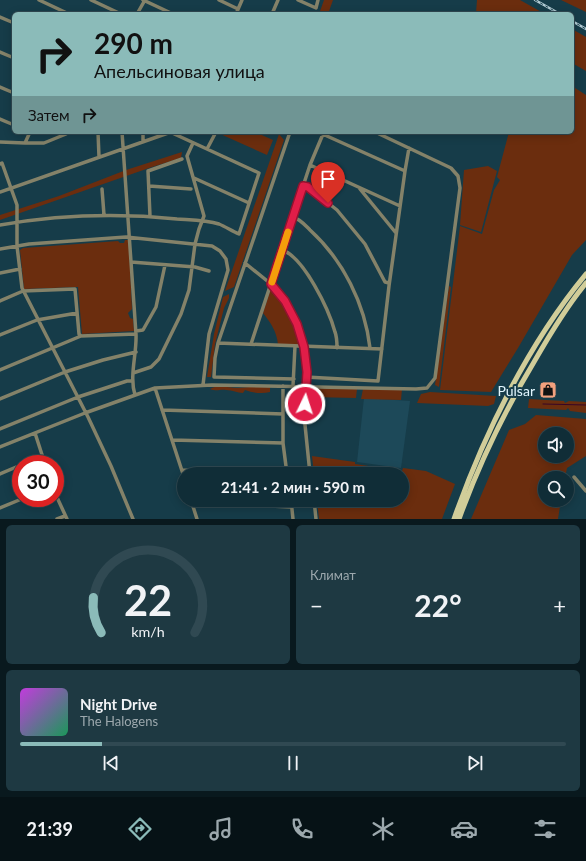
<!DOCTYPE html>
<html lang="ru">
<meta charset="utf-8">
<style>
:root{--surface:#102d37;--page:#1e3942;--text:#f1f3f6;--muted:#9ca8ad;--line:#304952;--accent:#8bbbb9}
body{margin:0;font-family:Lato,sans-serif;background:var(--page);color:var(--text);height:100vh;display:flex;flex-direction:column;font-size:15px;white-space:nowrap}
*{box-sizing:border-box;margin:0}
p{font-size:13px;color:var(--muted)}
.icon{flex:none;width:22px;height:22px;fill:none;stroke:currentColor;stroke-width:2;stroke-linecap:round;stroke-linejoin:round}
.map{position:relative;height:519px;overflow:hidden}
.drawer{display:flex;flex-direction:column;gap:6px;padding:6px;background:#09191e;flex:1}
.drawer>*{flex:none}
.guide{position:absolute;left:12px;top:12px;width:562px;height:122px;border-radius:6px;box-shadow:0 2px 10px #0003,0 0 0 1px var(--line);background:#8bbbb9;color:#111;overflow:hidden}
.fabs{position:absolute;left:538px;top:427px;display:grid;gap:8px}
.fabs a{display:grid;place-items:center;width:36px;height:36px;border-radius:50%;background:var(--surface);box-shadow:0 2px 10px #0003,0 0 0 1px var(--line);font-size:20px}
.speed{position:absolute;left:12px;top:455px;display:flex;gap:8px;font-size:20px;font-weight:700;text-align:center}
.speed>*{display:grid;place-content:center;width:52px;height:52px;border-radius:50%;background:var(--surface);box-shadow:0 2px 10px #0003,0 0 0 1px var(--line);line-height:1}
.speed .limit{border:6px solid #d22;background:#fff;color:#111}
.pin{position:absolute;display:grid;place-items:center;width:34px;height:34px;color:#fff;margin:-41px -17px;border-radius:50% 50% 50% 0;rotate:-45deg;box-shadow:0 0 4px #0007}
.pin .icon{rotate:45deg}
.me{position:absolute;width:44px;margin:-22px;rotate:4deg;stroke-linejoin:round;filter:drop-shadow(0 0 3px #0008)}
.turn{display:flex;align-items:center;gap:14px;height:84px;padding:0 16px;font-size:18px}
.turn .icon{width:52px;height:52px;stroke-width:2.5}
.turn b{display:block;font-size:28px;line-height:34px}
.then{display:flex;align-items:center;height:38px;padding:0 16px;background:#0003;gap:8px;font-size:15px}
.big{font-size:30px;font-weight:700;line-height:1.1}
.drawer .widget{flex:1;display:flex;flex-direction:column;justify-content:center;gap:6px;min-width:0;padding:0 14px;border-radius:6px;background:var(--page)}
.drawer .dial{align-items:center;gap:0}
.dial svg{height:104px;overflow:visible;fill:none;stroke:var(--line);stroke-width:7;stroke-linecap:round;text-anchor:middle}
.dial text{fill:var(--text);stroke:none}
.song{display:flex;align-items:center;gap:12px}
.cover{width:48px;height:48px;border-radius:6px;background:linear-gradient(135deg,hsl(290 70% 55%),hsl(150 70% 35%))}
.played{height:4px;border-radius:2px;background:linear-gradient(90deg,var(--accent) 15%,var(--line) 15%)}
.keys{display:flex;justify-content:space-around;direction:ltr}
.heat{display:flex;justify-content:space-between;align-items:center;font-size:22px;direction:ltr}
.drawer .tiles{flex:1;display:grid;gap:6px;grid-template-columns:1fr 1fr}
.widget:last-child{grid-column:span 2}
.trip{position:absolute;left:177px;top:467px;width:232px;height:40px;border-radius:20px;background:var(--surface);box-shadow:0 2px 10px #0003,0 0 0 1px var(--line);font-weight:700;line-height:40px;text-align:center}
.tab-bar{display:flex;height:64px;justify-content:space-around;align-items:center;background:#061216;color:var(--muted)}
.tab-bar .icon{width:28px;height:28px}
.tab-bar .selected{color:var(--accent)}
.tab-bar b{font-size:18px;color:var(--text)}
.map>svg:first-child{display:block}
</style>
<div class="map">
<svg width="586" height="519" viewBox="0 0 586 519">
<rect width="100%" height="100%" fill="#163c49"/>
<path fill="#1d4959" d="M364 398 410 401 401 468 357 462Z"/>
<path fill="#6b2d0e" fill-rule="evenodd" d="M324 0H333L328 14H319Z
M477 0H520L545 14H478L476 13Z
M561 0H586V12Z
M572 29 586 37V71L572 63Z
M572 86 586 95V240L572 255 518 348 491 392 440 390 460 226 482 234 494 190 500 180 497 177 509 132H572Z
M219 132H255L273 140 267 155 218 133Z
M279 134 284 140 234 287 225 291Z
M182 152 181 158 152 167 0 220V215L59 196 126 170Z
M488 166 497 171 481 232 460 225 464 170Z
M125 240H128L129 244 132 309 128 313 130 318 133 319 134 331 82 334 78 287 24 289 20 250 23 248 118 241 120 243H124Z
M449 286 451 287 439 387 435 385Z
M275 290C288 306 295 323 302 342L300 346 278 345C277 332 271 323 263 313L270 291Z
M229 294V298L224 308 215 344 211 377H207L214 334 223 297Z
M270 386V392C262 394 253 393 245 390L243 393C237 393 233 390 226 390 219 389 218 392 210 389 218 384 229 388 238 388 248 387 259 386 270 386Z
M318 387 357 389 356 398 311 397V390Z
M363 389H402L401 400 361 399Z
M430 392 496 396 494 404 488 406 417 403 421 394Z
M529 399 564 401 565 403 569 401 586 402V413L570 411 568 408 566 410 528 408Z
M536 415 586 419V456L567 468 565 478H545V500H561L558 519H471L509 430 525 424ZM545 434H567V456H545Z
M312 456 355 462V464L402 471 403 468 426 471 455 484 442 519H319L317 500H402V474H314Z"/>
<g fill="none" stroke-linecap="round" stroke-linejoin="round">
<path stroke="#380628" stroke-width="1" d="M543 404 586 405"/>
<path stroke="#848269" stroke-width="3.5" d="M39 0 69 14
M91 0 121 14
M143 0 173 14
M219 0 238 9
M298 0 316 8 318 0
M137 14 145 0
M236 14 242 0
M272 14 278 0
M0 17 14 23
M0 52 14 58
M0 87 14 93
M0 119 14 125
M98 132 99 157
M290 132 218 343 215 358 214 377 294 379
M0 142 25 143 30 132
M143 142V132
M25 143H44L66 134 67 132
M207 149 216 132
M0 164 2 163 17 205V246L22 288 88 417 111 466 133 519
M310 165 400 206
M405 171 409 148
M194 178 249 203
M149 186 191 189
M303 186 308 187 337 210 365 244 385 282 389 283
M102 189 104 215
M360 189 396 233
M0 192 171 132
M150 216 148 171 182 159
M293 217C300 219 305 225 310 230 343 260 365 304 370 348
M0 225C58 215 118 213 177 219 191 220 206 220 219 224 226 227 232 231 239 234L259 173 170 132
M0 249 29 244 126 237 212 246 220 251 226 259 228 270 209 334 203 385
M282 250C304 257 329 310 335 332 337 337 337 343 337 348
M131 262 195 267 209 271
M245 263 271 284 285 301 297 324 304 347 307 372 304 415 310 474
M0 273 20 269
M0 301 23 291 75 289 79 334 81 336
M136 331 143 330 156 307 165 265
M0 335 37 320 77 313
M218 343 382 349
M251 344 310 165 323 134
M0 370 81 336 136 334 122 132
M133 373 151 367 159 359 181 314 189 290 195 244 199 229 204 216 187 156 193 143
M306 377 378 381 389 286 405 171 318 132
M283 386V443L287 474
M293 386 295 346
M155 388 184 477
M135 395C129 376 137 354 136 334
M0 399 65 372 103 360 136 352
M162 410 283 414
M0 429 78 397 127 381H132
M35 433 45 464
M172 440 283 443
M0 447 85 413 155 388 212 385 416 389 427 388 435 378 460 188 458 176 451 168 375 132
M24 464 43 457
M182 470 257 474
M0 474 21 465
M574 477 586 491
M55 493 67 519
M191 500 197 519
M291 500 293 519
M314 500 316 519
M192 502 291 507
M0 508 24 498
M57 519 65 516"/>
<path stroke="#d1cd99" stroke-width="5" d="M454 519C484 434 528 344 586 274
M459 519C479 464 504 412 534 362 550 334 566 307 586 283"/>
<g stroke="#b2cbd4" stroke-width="2.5">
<path id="rail" d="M535 0 560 14
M572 21 586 29"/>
</g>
<use href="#rail" stroke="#163c49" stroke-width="1" stroke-dasharray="3" stroke-linecap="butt"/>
</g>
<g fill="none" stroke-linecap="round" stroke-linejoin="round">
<g stroke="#92132f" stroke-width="10">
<path id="route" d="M305 404 307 372 304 347 297 324 285 301 271 284 303 186 308 187 328 203"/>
</g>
<use href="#route" stroke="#e11d48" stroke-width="7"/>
<path stroke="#f59e0b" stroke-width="7" d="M272 282 288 232"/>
</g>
<defs>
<g id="shop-square" transform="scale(0.9)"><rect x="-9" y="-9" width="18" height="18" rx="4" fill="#f2a17e" stroke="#163c49"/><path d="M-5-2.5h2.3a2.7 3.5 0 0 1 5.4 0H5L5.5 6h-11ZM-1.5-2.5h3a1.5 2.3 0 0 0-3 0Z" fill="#111"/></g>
</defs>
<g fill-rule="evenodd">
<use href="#shop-square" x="548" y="390"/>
</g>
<g text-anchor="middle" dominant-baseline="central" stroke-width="4" stroke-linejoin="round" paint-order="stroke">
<g font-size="14" fill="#e2f7ff" stroke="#163c49" text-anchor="end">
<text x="535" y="390">Pulsar</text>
</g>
</g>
</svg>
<div class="fabs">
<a><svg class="icon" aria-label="sound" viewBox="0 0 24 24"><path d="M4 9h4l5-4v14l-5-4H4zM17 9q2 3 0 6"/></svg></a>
<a><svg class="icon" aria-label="search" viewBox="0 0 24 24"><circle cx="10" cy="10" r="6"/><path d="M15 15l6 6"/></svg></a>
</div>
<div class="speed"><div class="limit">30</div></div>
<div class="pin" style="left:328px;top:203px;background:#d93025"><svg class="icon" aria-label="arrive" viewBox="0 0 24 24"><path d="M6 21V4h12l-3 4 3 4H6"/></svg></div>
<svg class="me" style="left:305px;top:404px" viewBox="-20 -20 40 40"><circle r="17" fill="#e11d48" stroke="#fff" stroke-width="3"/><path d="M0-11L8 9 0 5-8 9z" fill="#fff"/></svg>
<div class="trip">21:41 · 2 мин · 590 m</div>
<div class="guide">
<div class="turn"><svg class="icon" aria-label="right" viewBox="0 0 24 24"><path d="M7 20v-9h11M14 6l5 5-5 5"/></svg><div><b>290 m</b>Апельсиновая улица</div></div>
<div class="then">Затем<svg class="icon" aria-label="right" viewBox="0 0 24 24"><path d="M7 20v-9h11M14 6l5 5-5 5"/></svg></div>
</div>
</div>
<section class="drawer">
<div class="tiles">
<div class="widget dial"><svg viewBox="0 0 100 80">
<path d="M14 69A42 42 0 1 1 86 69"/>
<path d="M14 69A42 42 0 0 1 8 42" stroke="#8bbbb9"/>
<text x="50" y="56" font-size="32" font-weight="700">22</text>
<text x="50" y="72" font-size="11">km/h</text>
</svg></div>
<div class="widget"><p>Климат</p>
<div class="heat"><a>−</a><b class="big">22°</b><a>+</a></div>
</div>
<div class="widget">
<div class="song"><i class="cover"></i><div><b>Night Drive</b><p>The Halogens</p></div></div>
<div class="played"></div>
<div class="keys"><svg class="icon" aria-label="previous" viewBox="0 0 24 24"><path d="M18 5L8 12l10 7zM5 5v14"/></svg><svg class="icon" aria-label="pause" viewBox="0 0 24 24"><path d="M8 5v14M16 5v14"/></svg><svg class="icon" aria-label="next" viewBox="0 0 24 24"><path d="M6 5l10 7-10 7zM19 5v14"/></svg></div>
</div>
</div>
</section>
<nav class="tab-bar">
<b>21:39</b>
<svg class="icon selected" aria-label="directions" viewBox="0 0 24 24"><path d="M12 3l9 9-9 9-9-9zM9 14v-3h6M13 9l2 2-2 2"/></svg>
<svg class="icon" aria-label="music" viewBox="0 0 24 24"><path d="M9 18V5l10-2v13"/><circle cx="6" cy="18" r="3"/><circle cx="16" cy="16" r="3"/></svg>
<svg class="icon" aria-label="phone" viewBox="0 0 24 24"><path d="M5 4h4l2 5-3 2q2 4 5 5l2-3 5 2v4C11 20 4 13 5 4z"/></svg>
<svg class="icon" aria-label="climate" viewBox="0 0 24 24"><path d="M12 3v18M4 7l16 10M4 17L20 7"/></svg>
<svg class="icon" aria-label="car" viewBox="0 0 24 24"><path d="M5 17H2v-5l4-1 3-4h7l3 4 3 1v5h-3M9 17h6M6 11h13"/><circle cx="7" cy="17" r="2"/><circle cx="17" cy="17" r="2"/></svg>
<svg class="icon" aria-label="filters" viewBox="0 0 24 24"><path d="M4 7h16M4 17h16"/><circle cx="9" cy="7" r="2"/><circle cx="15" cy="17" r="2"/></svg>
</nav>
